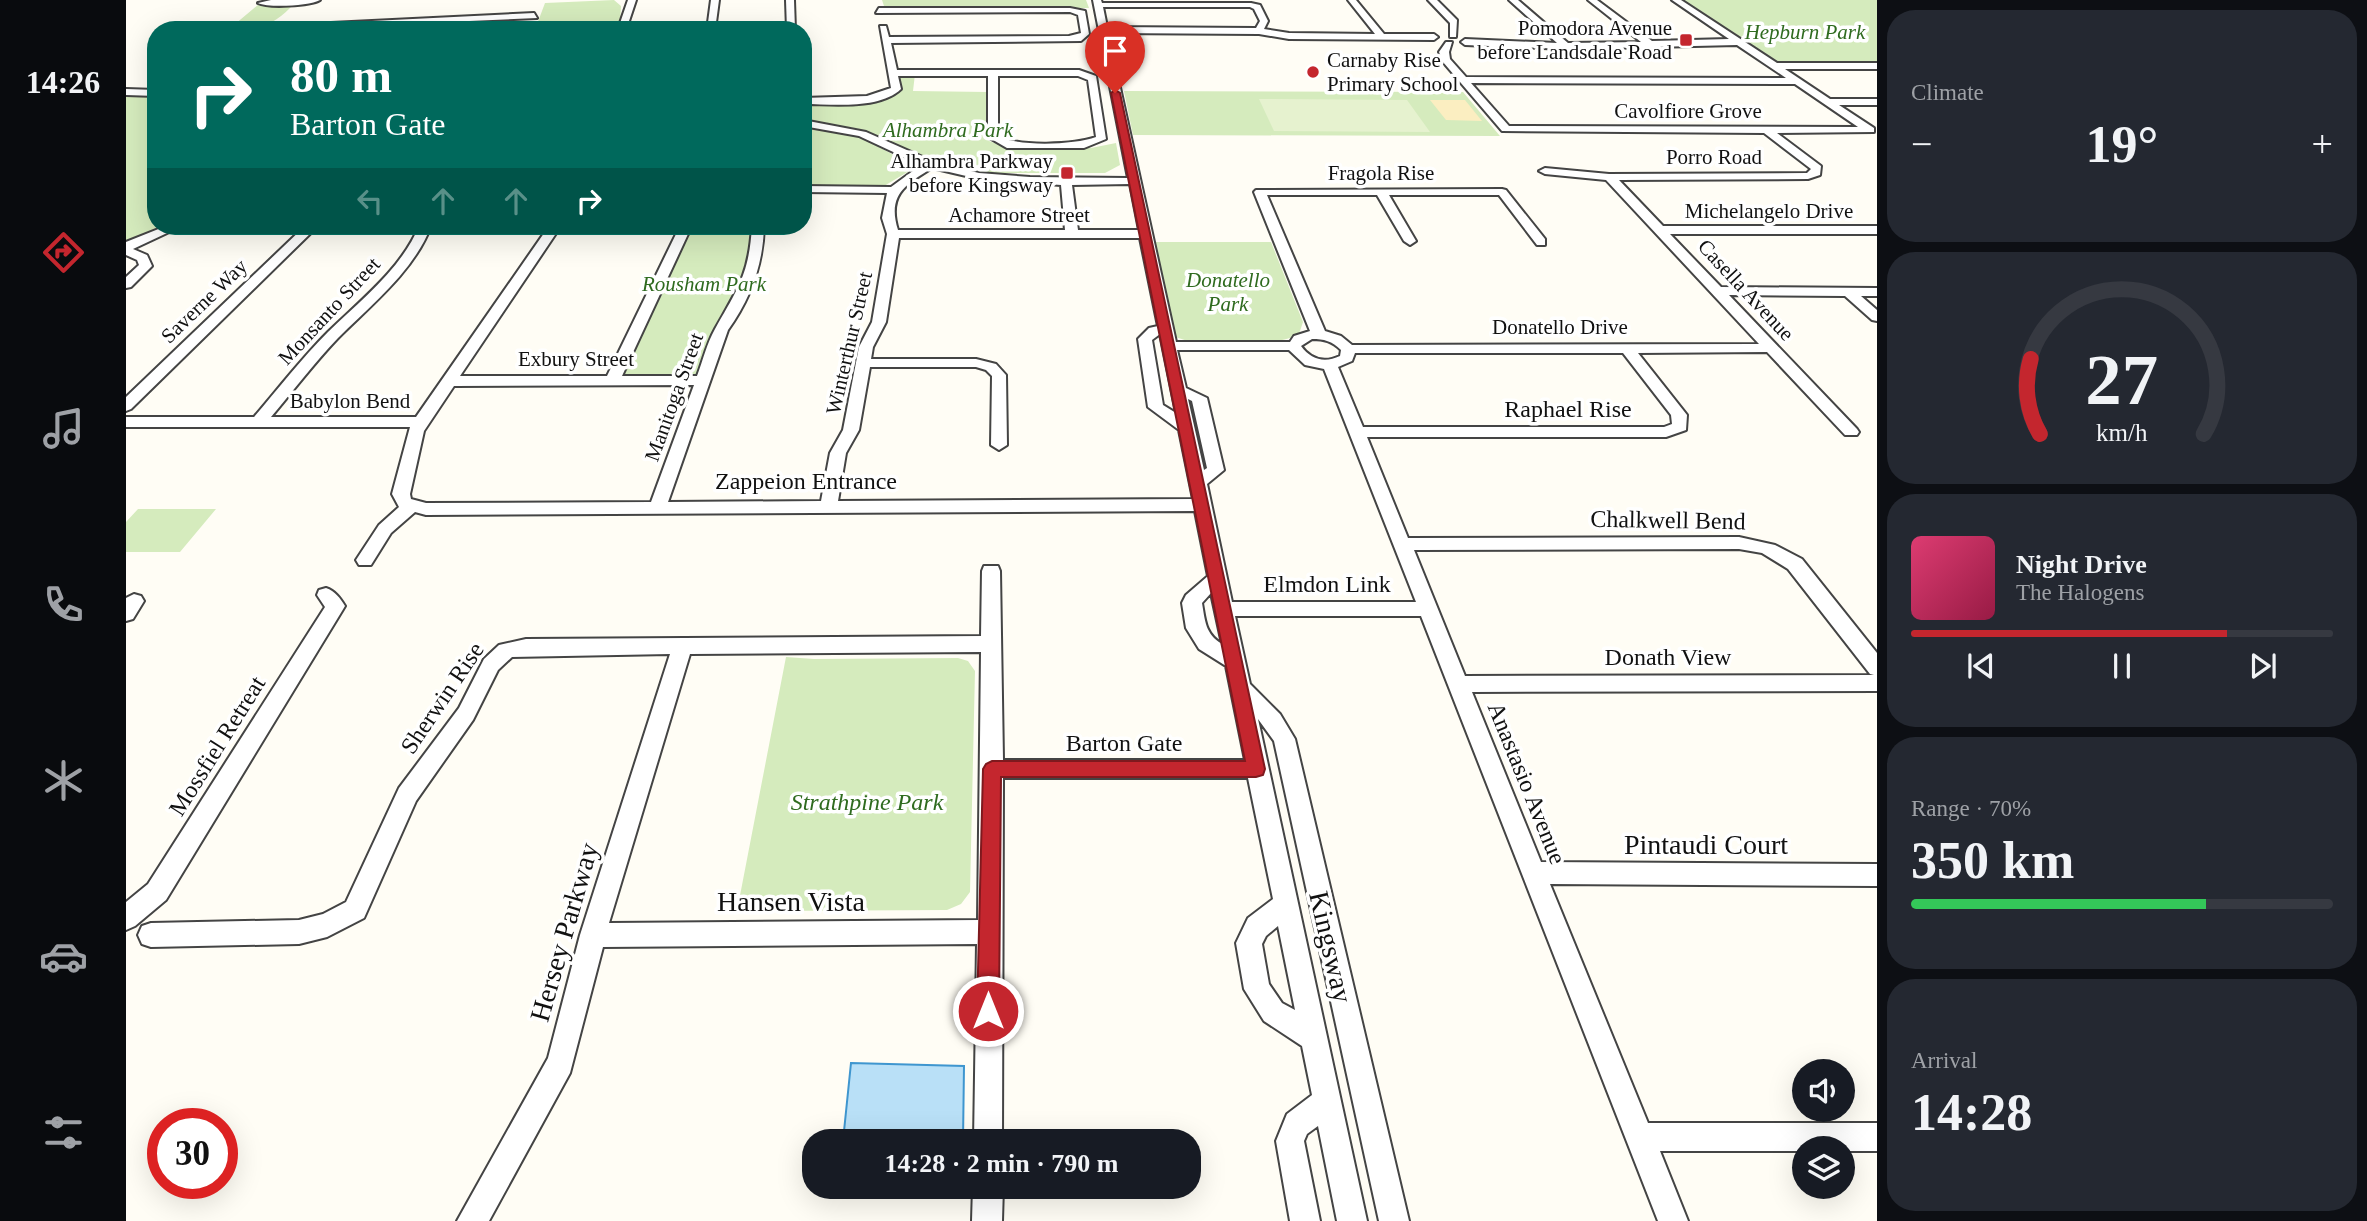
<!DOCTYPE html>
<meta charset="utf-8">
<style>
:root{--surface:#171b24;--page:#242831;--text:#f1f3f6;--muted:#9ea1a6;--line:#363941;--accent:#c4262e}
body{margin:0;font-family:"Times New Roman",serif;background:var(--page);color:var(--text);height:100vh;display:flex;flex-direction:column;font-size:26px;white-space:nowrap}
*{box-sizing:border-box;margin:0}
p{font-size:23px;color:var(--muted)}
.icon{flex:none;width:38px;height:38px;fill:none;stroke:currentColor;stroke-width:2;stroke-linecap:round;stroke-linejoin:round}
.map{position:relative;flex:1;overflow:hidden}
.details{display:flex;flex-direction:column;gap:10px;padding:10px;background:#0d0f14;width:490px}
.details>*{flex:none}
.top-card{position:absolute;left:21px;top:21px;width:665px;height:214px;border-radius:28px;box-shadow:0 7px 28px #0002;background:#00695c;color:#fff;overflow:hidden}
.controls{position:absolute;left:1666px;top:1059px;display:grid;gap:14px}
.controls a{display:grid;place-items:center;width:63px;height:63px;border-radius:50%;background:var(--surface);box-shadow:0 7px 28px #0002;font-size:35px}
.speed{position:absolute;left:21px;top:1108px;display:flex;gap:14px;font-size:35px;font-weight:700;text-align:center}
.speed>*{display:grid;place-content:center;width:91px;height:91px;border-radius:50%;background:var(--surface);box-shadow:0 7px 28px #0002;line-height:1}
.speed .limit{border:10px solid #d22;background:#fff;color:#111}
.pin{position:absolute;display:grid;place-items:center;width:60px;height:60px;color:#fff;margin:-72px -30px;border-radius:50% 50% 50% 0;rotate:-45deg;box-shadow:0 0 7px #0007}
.pin .icon{rotate:45deg}
.me{position:absolute;width:77px;margin:-38px;rotate:0deg;stroke-linejoin:round;filter:drop-shadow(0 0 5px #0008)}
.turn{display:flex;align-items:center;gap:24px;height:147px;padding:0 28px;font-size:32px}
.turn .icon{width:91px;height:91px;stroke-width:2.5}
.turn b{display:block;font-size:49px;line-height:60px}
.lanes{display:flex;align-items:center;height:66px;padding:0 28px;background:#0003;justify-content:center;gap:35px;direction:ltr}
.lanes .off{opacity:.35}
.big{font-size:52px;font-weight:700;line-height:1.1}
.details .card{flex:1;display:flex;flex-direction:column;justify-content:center;gap:10px;min-width:0;padding:0 24px;border-radius:28px;background:var(--page)}
.details .dial{align-items:center;gap:0}
.dial svg{height:182px;overflow:visible;fill:none;stroke:var(--line);stroke-width:7;stroke-linecap:round;text-anchor:middle}
.dial text{fill:var(--text);stroke:none}
.song{display:flex;align-items:center;gap:21px}
.cover{width:84px;height:84px;border-radius:10px;background:linear-gradient(135deg,hsl(340 70% 55%),hsl(340 70% 35%))}
.played{height:7px;border-radius:4px;background:linear-gradient(90deg,var(--accent) 75%,var(--line) 75%)}
.keys{display:flex;justify-content:space-around;direction:ltr}
.heat{display:flex;justify-content:space-between;align-items:center;font-size:38px;direction:ltr}
.charge{height:10px;border-radius:5px;background:linear-gradient(90deg,#34c759 70%,var(--line) 0)}
.trip{position:absolute;left:676px;top:1129px;width:399px;height:70px;border-radius:28px;background:var(--surface);box-shadow:0 7px 28px #0002;font-weight:700;line-height:70px;text-align:center}
main{display:flex;flex:1;min-height:0}
.tab-bar{display:flex;flex-direction:column;width:126px;justify-content:space-around;align-items:center;background:#090b0e;color:var(--muted)}
.tab-bar .icon{width:49px;height:49px}
.tab-bar .on{color:var(--accent)}
.tab-bar b{font-size:32px;color:var(--text)}
.map>svg:first-child{display:block}
</style>
<main>
<nav class="tab-bar">
<b>14:26</b>
<svg class="icon on" aria-label="directions" viewBox="0 0 24 24"><path d="M12 3l9 9-9 9-9-9zM9 14v-3h6M13 9l2 2-2 2"/></svg>
<svg class="icon" aria-label="music" viewBox="0 0 24 24"><path d="M9 18V5l10-2v13"/><circle cx="6" cy="18" r="3"/><circle cx="16" cy="16" r="3"/></svg>
<svg class="icon" aria-label="phone" viewBox="0 0 24 24"><path d="M5 4h4l2 5-3 2q2 4 5 5l2-3 5 2v4C11 20 4 13 5 4z"/></svg>
<svg class="icon" aria-label="climate" viewBox="0 0 24 24"><path d="M12 3v18M4 7l16 10M4 17L20 7"/></svg>
<svg class="icon" aria-label="car" viewBox="0 0 24 24"><path d="M5 17H2v-5l4-1 3-4h7l3 4 3 1v5h-3M9 17h6M6 11h13"/><circle cx="7" cy="17" r="2"/><circle cx="17" cy="17" r="2"/></svg>
<svg class="icon" aria-label="filters" viewBox="0 0 24 24"><path d="M4 7h16M4 17h16"/><circle cx="9" cy="7" r="2"/><circle cx="15" cy="17" r="2"/></svg>
</nav>
<div class="map">
<svg width="1751" height="1221" viewBox="0 0 1751 1221">
<rect width="100%" height="100%" fill="#fffdf5"/>
<path fill="#d5ebbd" d="M488 0 495 6 494 23 488 26 411 30 410 27 419 3Z
M756 0H960L963 8 764 9 758 6Z
M1558 0H1751V63H1654Z
M133 4H160L165 7C143 29 132 28 102 30Z
M789 74 787 91 861 92 863 141 880 147 965 148 990 143 994 165 979 173H843L804 164 733 129 677 119V103L761 97 772 91V78Z
M998 91 1337 92 1374 136 1007 135Z
M0 95 30 96V226H39L0 242Z
M685 126 727 133 790 167 758 186 677 185V127Z
M572 227H615L627 233 626 256 573 375H498L562 234Z
M1027 242H1145L1177 322 1173 334C1153 347 1069 348 1048 336Z
M12 509H90L54 552H0V522Z
M660 657 688 659 832 658 842 661 849 671 844 892 835 904 821 910 611 911Z"/>
<path fill="#fbeec1" d="M1304 100H1339L1356 121 1320 120Z"/>
<path fill="#e6f2cf" d="M1133 99 1281 100 1304 132 1148 131Z"/>
<path fill="#b9e0f7" stroke="#3f96cf" stroke-width="2" d="M725 1063 838 1066 837 1141H717Z"/>
<g fill="none" stroke-linecap="round" stroke-linejoin="round">
<g stroke="#444" stroke-width="4">
<path id="minor" d="M145 0H194C184 6 142 8 132 3Z
M502 0H510L500 30H463L493 26Z
M585 0H593L589 30H581Z
M660 0H668L669 30H661Z
M967 0H975L976 3H1125L1134 5 1142 21 1138 29 1163 33 1249 34 1222 0H1230L1258 34H1308L1312 37 1308 40 1163 39 1133 34 982 33 1050 342H1164L1168 336 1184 331 1128 192 1130 190 1376 189 1380 190 1419 239V245H1411L1373 195H1263L1290 241 1284 245 1278 241 1251 195H1141L1199 331 1215 336 1226 345 1633 344 1480 180 1419 174 1413 171 1419 168 1483 174 1681 173 1685 169 1638 133 1376 131 1317 62 1313 52 1320 42H1326L1323 52 1324 59 1340 77 1660 78 1611 45 1440 49 1339 45 1335 42 1339 39 1431 43 1383 0H1392L1442 43 1515 42 1462 0H1471L1526 41 1603 39 1546 0H1555L1651 63H1751V69H1659L1704 99H1751V105H1713L1748 128V132L1651 133 1695 166 1694 175 1682 179 1493 180 1537 226H1751V234H1544L1595 287 1751 288V296H1735L1751 310V321L1746 320 1719 296 1603 295 1731 429 1733 432 1731 435H1719L1641 352 1512 353 1561 415 1560 430 1540 437H1241L1282 538 1613 537 1649 545 1676 559 1751 653V691L1346 692 1415 862 1751 864V886L1424 884 1522 1123H1751V1151H1717V1148H1678V1151H1534L1562 1221H1532L1295 616H1109L1124 684 1154 714 1169 739 1283 1221H1253L1148 741 1132 719 1241 1221H1211L1192 1126 1181 1134 1178 1141 1194 1221H1164L1150 1141 1161 1114 1186 1095 1176 1046 1138 1021 1118 989 1110 943 1122 918 1147 899 1122 778H877L876 1141H848L851 944 477 947 444 1073 363 1221H331L422 1058 454 935 544 654 386 657 372 670 347 720 290 801 238 918 201 937 173 944 25 947 16 944 12 935 16 926 25 923 173 920 197 914 220 902 273 788 333 708 358 659 373 645 400 639 855 636 856 571 858 566H872L874 571 877 760H1119L1100 666 1073 649 1060 628 1056 603 1060 595 1082 576 1069 511 300 515 289 512 265 533 245 565H233L230 560 253 525 273 507 266 494 284 427H0V417H128C152 389 176 358 202 332 235 300 276 268 293 226H305C288 271 245 305 212 338 188 363 167 391 145 417H290L423 226H435L334 376H481L551 232 560 226H575L562 234 496 376H571C577 360 581 343 589 329 612 288 623 275 626 226H638C637 265 625 298 602 330L542 502 695 501 704 453 717 430 733 347 746 322 761 234 756 218 761 193 677 192V186L765 187 795 165 733 136 677 126V120L740 132 808 162 853 173 904 177 1002 178ZM977 7H1124L1128 9 1134 21 1130 28 981 27ZM1345 83 1669 84 1732 127 1383 126ZM806 168 853 179 935 185 939 230H772C761 195 779 185 806 168ZM1004 184 1013 230H952L946 185ZM773 238H1014L1032 326 1023 328 1012 339 1022 407 1053 430 1067 499 712 501 720 453 733 430 744 367H850L860 370 866 376 865 445 873 450 881 445 880 375 870 364 850 359H745L747 347 760 322ZM1034 334 1050 413 1037 405 1026 340ZM1186 339C1198 339 1206 341 1215 350L1214 356C1199 363 1185 360 1175 346ZM1051 350H1163L1179 365 1198 369 1290 602H1106L1081 484 1098 470 1081 398 1060 388ZM1229 353H1497L1545 415 1546 424 1538 427H1237L1212 367 1226 361ZM568 385 525 502 300 503 285 499 284 494 298 431 328 386ZM1062 399 1066 401 1081 468 1078 470ZM1288 550 1613 549 1636 553 1662 569 1744 674 1748 675 1339 676ZM1085 593 1096 644C1079 634 1079 620 1076 603ZM855 652 852 920 483 923 564 654ZM1152 926 1169 1010 1156 1003 1143 984 1136 944 1140 936Z
M1302 0H1311L1331 20 1330 37H1324V23Z
M753 8H944L959 11 963 34 955 41 765 43 771 70H953L970 76 980 139 958 148H881L862 137V76H772L775 89C753 110 706 104 677 104V98L741 96 765 88 754 26H760L763 37 943 36 955 33 952 15 944 12 750 13ZM872 76H952L962 80 970 137C948 145 892 147 872 136Z
M408 13 411 18 134 30 149 23 164 25Z
M0 89 30 90V96L0 95Z
M40 226H56L7 249 21 255 26 266 5 287 0 288V277L13 265 11 260 0 255V242Z
M179 226H192L5 409 0 411V397Z
M200 588C209 591 214 598 219 606L216 611 40 900 9 926 0 930V902L22 884 199 607 191 595 193 590Z
M8 594 15 596 18 601 7 619 0 621V598Z
M847 1186H877L876 1221H846Z"/>
</g>
<use href="#minor" fill="#fff" fill-rule="evenodd"/>
</g>
<path fill="#c4262e" stroke="#7f191e" stroke-width="2" d="M989 90 994 93 1139 769 1137 775 1130 777H875L873 1011 870 1018 862 1022 855 1018 851 1011 857 769 860 764 866 761H1119L985 93Z"/>
<g fill="#c4262e" stroke="#fff" stroke-width="2.5">
<rect x="1553" y="33" width="14" height="14" rx="3.5"/>
<circle cx="1187" cy="72" r="7"/>
<rect x="934" y="166" width="14" height="14" rx="3.5"/>
</g>
<g text-anchor="middle" dominant-baseline="central" stroke-width="7" stroke-linejoin="round" paint-order="stroke">
<g font-size="21" fill="#111" stroke="#fff" text-anchor="end">
<text x="1546" y="28">Pomodora Avenue<tspan x="1546" dy="24">before Landsdale Road</tspan></text>
<text x="1201" y="60" text-anchor="start">Carnaby Rise<tspan x="1201" dy="24">Primary School</tspan></text>
<text x="927" y="161">Alhambra Parkway<tspan x="927" dy="24">before Kingsway</tspan></text>
</g>
<g font-size="21" font-style="italic" fill="#2f6b1f" stroke="#fff">
<text x="1679" y="32">Hepburn Park</text>
<text x="822" y="130">Alhambra Park</text>
<text x="1102" y="280">Donatello<tspan x="1102" dy="24">Park</tspan></text>
<text x="578" y="284">Rousham Park</text>
</g>
<g font-size="21" fill="#111" stroke="#fff">
<text x="1562" y="111">Cavolfiore Grove</text>
<text x="1588" y="157">Porro Road</text>
<text x="1255" y="173">Fragola Rise</text>
<text x="1643" y="211">Michelangelo Drive</text>
<text x="893" y="215">Achamore Street</text>
<text transform="translate(1620 290) rotate(47)">Casella Avenue</text>
<text transform="translate(78 301) rotate(-44)">Saverne Way</text>
<text transform="translate(203 311) rotate(-47)">Monsanto Street</text>
<text x="1434" y="327">Donatello Drive</text>
<text transform="translate(723 343) rotate(-77)">Winterthur Street</text>
<text x="450" y="359">Exbury Street</text>
<text transform="translate(548 397) rotate(-70)">Manitoga Street</text>
<text x="224" y="401">Babylon Bend</text>
</g>
<g font-size="24" fill="#111" stroke="#fff">
<text x="1442" y="409">Raphael Rise</text>
<text x="680" y="481">Zappeion Entrance</text>
<text transform="translate(1542 520) rotate(1)">Chalkwell Bend</text>
<text x="1201" y="584">Elmdon Link</text>
<text x="1542" y="657">Donath View</text>
<text transform="translate(316 698) rotate(-56)">Sherwin Rise</text>
<text x="998" y="743">Barton Gate</text>
<text transform="translate(91 746) rotate(-58)">Mossfiel Retreat</text>
<text transform="translate(1401 783) rotate(68)">Anastasio Avenue</text>
</g>
<g font-size="24" font-style="italic" fill="#2f6b1f" stroke="#fff">
<text x="741" y="802">Strathpine Park</text>
</g>
<g font-size="28" fill="#111" stroke="#fff">
<text x="1580" y="844">Pintaudi Court</text>
<text x="665" y="901">Hansen Vista</text>
<text transform="translate(438 932) rotate(-74)">Hersey Parkway</text>
<text transform="translate(1205 947) rotate(77)">Kingsway</text>
</g>
</g>
</svg>
<div class="controls">
<a><svg class="icon" aria-label="sound" viewBox="0 0 24 24"><path d="M4 9h4l5-4v14l-5-4H4zM17 9q2 3 0 6"/></svg></a>
<a><svg class="icon" aria-label="layers" viewBox="0 0 24 24"><path d="M12 4l9 5-9 5-9-5zM3 14l9 5 9-5"/></svg></a>
</div>
<div class="speed"><div class="limit">30</div></div>
<div class="pin" style="left:989px;top:93px;background:#d93025"><svg class="icon" aria-label="arrive" viewBox="0 0 24 24"><path d="M6 21V4h12l-3 4 3 4H6"/></svg></div>
<svg class="me" style="left:862px;top:1011px" viewBox="-20 -20 40 40"><circle r="17" fill="#c4262e" stroke="#fff" stroke-width="3"/><path d="M0-11L8 9 0 5-8 9z" fill="#fff"/></svg>
<div class="trip">14:28 · 2 min · 790 m</div>
<div class="top-card">
<div class="turn"><svg class="icon" aria-label="right" viewBox="0 0 24 24"><path d="M7 20v-9h11M14 6l5 5-5 5"/></svg><div><b>80 m</b>Barton Gate</div></div>
<div class="lanes"><svg class="icon off" aria-label="left" viewBox="0 0 24 24"><path d="M17 20v-9H6M10 6l-5 5 5 5"/></svg><svg class="icon off" aria-label="ahead" viewBox="0 0 24 24"><path d="M12 20V5M6 11l6-6 6 6"/></svg><svg class="icon off" aria-label="ahead" viewBox="0 0 24 24"><path d="M12 20V5M6 11l6-6 6 6"/></svg><svg class="icon" aria-label="right" viewBox="0 0 24 24"><path d="M7 20v-9h11M14 6l5 5-5 5"/></svg></div>
</div>
</div>
<section class="details">
<div class="card"><p>Climate</p>
<div class="heat"><a>−</a><b class="big">19°</b><a>+</a></div>
</div>
<div class="card dial"><svg viewBox="0 0 100 80">
<path d="M14 69A42 42 0 1 1 86 69"/>
<path d="M14 69A42 42 0 0 1 10 36" stroke="#c4262e"/>
<text x="50" y="56" font-size="32" font-weight="700">27</text>
<text x="50" y="72" font-size="11">km/h</text>
</svg></div>
<div class="card">
<div class="song"><i class="cover"></i><div><b>Night Drive</b><p>The Halogens</p></div></div>
<div class="played"></div>
<div class="keys"><svg class="icon" aria-label="previous" viewBox="0 0 24 24"><path d="M18 5L8 12l10 7zM5 5v14"/></svg><svg class="icon" aria-label="pause" viewBox="0 0 24 24"><path d="M8 5v14M16 5v14"/></svg><svg class="icon" aria-label="next" viewBox="0 0 24 24"><path d="M6 5l10 7-10 7zM19 5v14"/></svg></div>
</div>
<div class="card"><p>Range · 70%</p><b class="big">350 km</b><div class="charge"></div></div>
<div class="card"><p>Arrival</p><b class="big">14:28</b></div>
</section>
</main>
